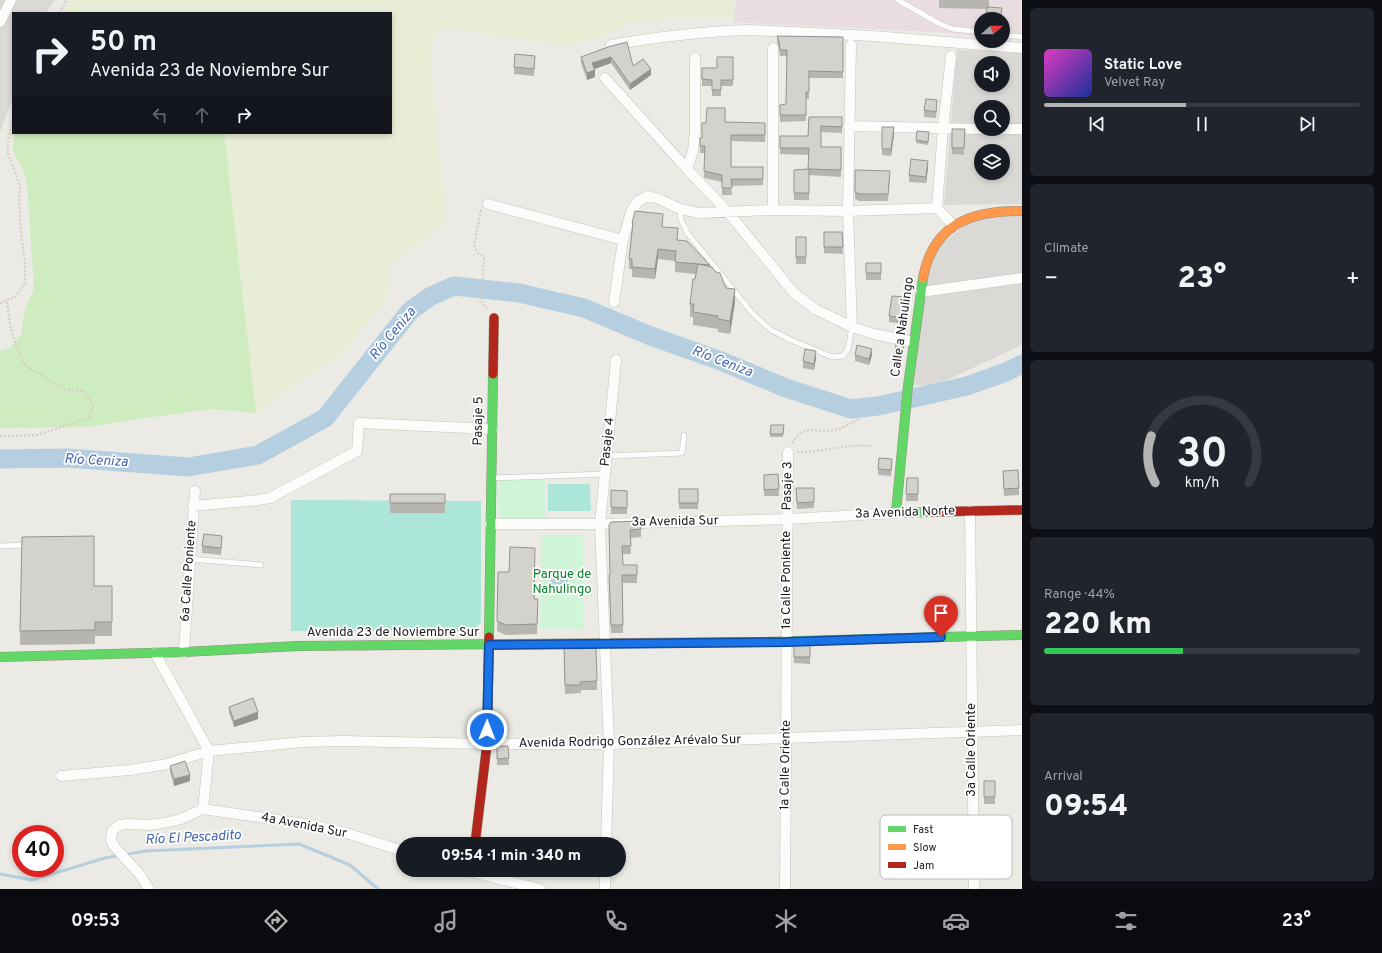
<!DOCTYPE html>
<meta charset="utf-8">
<style>
:root{--surface:#171b24;--page:#20242c;--text:#f1f3f6;--muted:#9ea1a6;--line:#363941;--accent:#b2b3b3}
body{margin:0;font-family:Overpass,sans-serif;background:var(--page);color:var(--text);height:100vh;display:flex;flex-direction:column;font-size:15px;white-space:nowrap}
*{box-sizing:border-box;margin:0}
p{font-size:13px;color:var(--muted)}
.icon{flex:none;width:22px;height:22px;fill:none;stroke:currentColor;stroke-width:2;stroke-linecap:round;stroke-linejoin:round}
.map{position:relative;flex:1;overflow:hidden}
.panel{display:flex;flex-direction:column;gap:8px;padding:8px;background:#0d0f14;width:360px}
.panel>*{flex:none}
.top-card{position:absolute;left:12px;top:12px;width:380px;height:122px;border-radius:0px;box-shadow:0 2px 6px #0003;background:#171b24;color:var(--text);overflow:hidden}
.needle{width:26px;rotate:70deg}
.buttons{position:absolute;left:974px;top:12px;display:grid;gap:8px}
.buttons a{display:grid;place-items:center;width:36px;height:36px;border-radius:50%;background:var(--surface);box-shadow:0 2px 6px #0003;font-size:20px}
.speed{position:absolute;left:12px;top:825px;display:flex;gap:8px;font-size:20px;font-weight:700;text-align:center}
.speed>*{display:grid;place-content:center;width:52px;height:52px;border-radius:50%;background:var(--surface);box-shadow:0 2px 6px #0003;line-height:1}
.speed .limit{border:6px solid #d22;background:#fff;color:#111}
.pin{position:absolute;display:grid;place-items:center;width:34px;height:34px;color:#fff;margin:-41px -17px;border-radius:50% 50% 50% 0;rotate:-45deg;box-shadow:0 0 4px #0007}
.pin .icon{rotate:45deg}
.me{position:absolute;width:44px;margin:-22px;rotate:1deg;stroke-linejoin:round;filter:drop-shadow(0 0 3px #0008)}
.turn{display:flex;align-items:center;gap:14px;height:84px;padding:0 12px;font-size:18px}
.turn .icon{width:52px;height:52px;stroke-width:2.5}
.turn b{display:block;font-size:28px;line-height:34px}
.lanes{display:flex;align-items:center;height:38px;padding:0 12px;background:#0003;justify-content:center;gap:20px;direction:ltr}
.lanes .off{opacity:.35}
.big{font-size:30px;font-weight:800;line-height:1.1}
.panel .tile{flex:1;display:flex;flex-direction:column;justify-content:center;gap:6px;min-width:0;padding:0 14px;border-radius:6px;background:var(--page)}
.panel .dial{align-items:center;gap:0}
.dial svg{height:104px;overflow:visible;fill:none;stroke:var(--line);stroke-width:7;stroke-linecap:round;text-anchor:middle}
.dial text{fill:var(--text);stroke:none}
.song{display:flex;align-items:center;gap:12px}
.cover{width:48px;height:48px;border-radius:6px;background:linear-gradient(135deg,hsl(310 70% 55%),hsl(230 70% 35%))}
.played{height:4px;border-radius:2px;background:linear-gradient(90deg,var(--accent) 45%,var(--line) 45%)}
.keys{display:flex;justify-content:space-around;direction:ltr}
.heat{display:flex;justify-content:space-between;align-items:center;font-size:22px;direction:ltr}
.charge{height:6px;border-radius:3px;background:linear-gradient(90deg,#34c759 44%,var(--line) 0)}
.trip{position:absolute;left:396px;top:837px;width:230px;height:40px;border-radius:20px;background:var(--surface);box-shadow:0 2px 6px #0003;font-weight:800;line-height:40px;text-align:center}
.tabs{display:flex;height:64px;justify-content:space-around;align-items:center;background:#090b0e;color:var(--muted)}
.tabs .icon{width:28px;height:28px}
.tabs .on{color:var(--accent)}
.tabs b{font-size:18px;color:var(--text)}
main{display:flex;flex:1;min-height:0}
.map>svg:first-child{display:block}
</style>
<main>
<div class="map">
<svg width="1022" height="889" viewBox="0 0 1022 889">
<rect width="100%" height="100%" fill="#ebeae4"/>
<path fill="#dad9d6" fill-rule="evenodd" d="M0 0H55L46 13H13V97L1 130 0 131Z
M957 50 1022 52V204L944 205ZM981 63H1003V85H981ZM981 107H1003V129H981ZM981 151H1003V173H981Z
M1022 215V345L934 386 911 385 930 262 941 244 977 217Z"/>
<path fill="#e9dde2" d="M736 0H1022V40L1003 38V19H981V36L935 32 733 22Z"/>
<path fill="#e8edd6" d="M71 0H735L733 17H691L629 24 598 38 563 46 438 27 430 54 447 221 390 266 387 300 336 359 294 384 256 413 224 133H391V13H63Z"/>
<path fill="#cfecc0" d="M14 133H224L256 413 211 409 131 420 88 427 0 428V351L11 347 22 333C22 316 26 304 34 289L27 183 22 167 13 152Z"/>
<path fill="#d0f4d7" d="M545 478 546 519H506L502 518 498 512 496 480Z
M541 535H583V630H540Z"/>
<path fill="#ace6d9" d="M548 484H590L591 511H548Z
M291 500 481 501V622L471 632 291 631Z"/>
<path fill="#b5cfe0" d="M550 582a9 9 0 1 1 18 0a9 9 0 1 1-18 0Z"/>
<g fill="none" stroke-linecap="round" stroke-linejoin="round">
<path stroke="#b5cfe0" stroke-width="3" d="M0 874 32 880 105 858 146 851 299 844 350 865 378 889"/>
<path stroke="#b5cfe0" stroke-width="19" d="M0 459 67 458 188 467 258 455 325 418 410 311 431 296 454 286 519 293 584 308 648 335 721 361 786 388 851 409 878 406 967 386 1006 372 1022 364"/>
<g stroke="#c3c3c0" stroke-width="6">
<path id="lane" d="M898 0 940 24 953 29 981 32
M1003 35 1022 37
M680 209 681 220 688 234 753 314 771 330 791 340 832 357 843 356 848 349 852 327
M607 456 682 453 684 435
M492 478 605 474
M0 546 27 545
M190 559 261 565"/>
</g>
<g stroke="#c3c3c0" stroke-width="11">
<path id="street" d="M0 22 11 0
M611 45C657 37 704 31 750 30L873 36 1022 48
M851 45 848 211 852 327
M773 48V210
M951 56 943 128 937 208 954 226
M605 78 687 169 727 211 794 293 815 309 852 327 874 334 913 342
M849 126 981 129
M1003 129H1022
M687 169 693 151 695 132V58
M488 204 623 240 631 212 638 201 648 196 659 199 680 209 699 213 773 210 848 211 937 208
M921 292 1022 278
M614 302 623 240
M193 506 258 500 270 498 357 451 359 423 492 429
M970 511C972 637 972 763 974 889
M490 524H600L788 519 896 513
M184 652 195 491
M155 653 209 751
M61 776 130 770 167 764 209 751 303 742 343 741 487 744H609L1022 730
M203 809 306 824 346 833 403 851
M203 809 209 751
M606 844 609 744 600 524 616 360
M463 870 540 889
M149 889 141 876 114 846 111 840 112 831 119 825 128 824 148 825 164 823 181 819 203 809
M605 889V870
M785 889 788 452"/>
</g>
<g stroke="#8f957c" stroke-width="10">
<path id="fast" d="M923 278 908 386 896 513 929 512
M489 637 493 374
M761 642 1022 635
M0 657 184 652 299 646 512 644"/>
</g>
<g stroke="#8f957c" stroke-width="10">
<path id="slow" d="M923 278C933 224 972 210 1022 211
M512 644 761 642"/>
</g>
<g stroke="#8f957c" stroke-width="10">
<path id="jam" d="M493 374 494 318
M929 512 1022 510
M475 844 487 744 489 637"/>
</g>
<path stroke="#d7cac4" stroke-width="2" stroke-dasharray="2 2" stroke-linecap="butt" d="M59 13 67 0
M481 210 474 245 477 252 484 258 481 301 487 309
M0 303 15 297 25 283V263L21 233 19 202 20 188 17 177 8 154V142L13 119
M0 436 37 435 89 418 93 405 84 391 63 389 25 365 16 345 10 325 7 301
M792 443C806 422 815 434 835 430 844 428 853 422 861 418
M797 452C822 453 846 443 871 446"/>
<use href="#lane" stroke="#fcfcfb" stroke-width="5"/>
<use href="#street" stroke="#fcfcfb" stroke-width="10"/>
<use href="#fast" stroke="#63d668" stroke-width="9"/>
<use href="#slow" stroke="#ff974d" stroke-width="9"/>
<use href="#jam" stroke="#b3261e" stroke-width="9"/>
</g>
<path fill="#b6b5af" d="M939 0H989V7L1002 15 1001 19H986L987 9 939 8Z
M777 36 843 37V78H809V99H806V121L780 122V105L786 104 787 56H780L779 48 777 43Z
M611 46 633 66 651 75 630 90 611 63 594 69 595 77 587 80 581 63V57Z
M733 57V86H721V96H712V86H702V68H717Z
M535 62 534 76 514 74V67Z
M937 107 936 118 924 117V110Z
M809 117H842V133L821 132V147H841V177L809 175V200H794V170L808 169 809 155 780 154V136H808Z
M725 122 765 123V142L731 141V167H763V185L731 186 732 195H722V182L704 178 705 153H700V140L702 138 706 123Z
M952 129H965L964 155 952 154Z
M894 134 891 156 882 155V149Z
M929 135 928 145 916 143V140Z
M928 168 926 183 909 182V175Z
M855 170 890 178 888 201H859L855 199Z
M632 223 663 227 678 240 710 265V266L726 288 735 302 730 334 718 332V329L693 325V317H690V304L696 274 675 272V261L658 259 655 279 632 277V269H629V259L632 232Z
M824 232H842L843 254 824 253Z
M796 237H806V264H796Z
M866 263H881V280H866Z
M907 304 905 324 889 322V316Z
M904 348 902 363 894 361V355Z
M855 355H872L869 365 855 361Z
M816 358 814 370 803 368V361Z
M784 425 783 437H770V434Z
M892 466 891 476 878 475V469Z
M1003 471 1019 488V495L1004 496Z
M778 474 779 496H764V475Z
M918 478V501H906V494Z
M796 488H814V508L797 509Z
M679 489H698V509H679Z
M611 490 627 491V514H611Z
M390 494H445V513H390Z
M641 521V537L630 538 631 554H623V565L637 575V583H622L623 633H611L609 583V575H610L609 525Z
M222 542 221 555 202 553V546Z
M498 572 534 599 538 609 537 634 506 635 497 631Z
M94 586H112V636H95V644L20 645V631Z
M794 645H810V664L794 663Z
M580 649 597 681V690H581V693L565 694 564 653Z
M229 707 258 719 234 727 229 713Z
M497 746H508L509 765H497Z
M170 766 190 781 174 786 170 772Z
M984 781H995V804H984Z"/>
<path fill="#94938f" d="M611 57V63L592 70V63Z
M651 69V75L630 90V84Z
M595 70V77L587 80V73Z
M894 127V134L891 156V149Z
M928 161V168L926 183V177Z
M658 249V259L655 279V269Z
M735 289V302L730 334V321Z
M907 297V304L905 324V318Z
M904 341V348L902 363V357Z
M872 349V355L869 365V359Z
M816 351V358L814 370V364Z
M258 712V719L234 727V721Z
M190 775V781L174 786V779Z"/>
<path fill="#d4d2cc" stroke="#94938f" d="M987 7 1002 8 1000 19H986Z
M777 36 843 37V72L809 71V92H806V115H780V105L786 104 787 50H780L779 41Z
M627 42 633 66 643 59 651 69 630 84 611 57 592 63 595 70 587 73 581 57 611 46Z
M515 54 535 56 534 69 514 67Z
M717 57H733V80H721V90H712V80L702 79V68H717Z
M926 99 937 100 936 112 924 110Z
M707 108H725V122L765 123V135H731V167H763V179H731L732 188H722V175L704 171 705 146H700V138H702V123H706Z
M809 117H842V127L821 126V147H841V170L808 169 809 148H780V136H808Z
M882 127H894L891 149H882Z
M952 129H965L964 148H952Z
M917 131 929 132 928 142 916 140Z
M911 159 928 161 926 177 909 175Z
M809 169V193H794V170Z
M855 170 890 171 888 194H859L855 192Z
M635 211 663 214 662 227 678 228 677 240 687 241 710 265 675 262 676 251 658 249 655 269 632 267V259H629L633 223H632Z
M824 232H842L843 247H824Z
M796 237H806V257H796Z
M866 263H881V273H866Z
M698 264 712 267 716 272 720 273 726 288 735 289 730 321 718 319V316L693 312 694 304H690L693 279H695Z
M892 296 907 297 905 318 889 316Z
M897 340 904 341 902 357 894 355Z
M857 345 872 349 869 359 855 355Z
M805 349 816 351 814 364 803 361Z
M771 425H784L783 434H770Z
M879 458 892 459 891 470 878 469Z
M1018 470 1019 488 1004 489 1003 471Z
M778 474 779 489 764 490V475Z
M907 478H918V494H906Z
M796 488H814V502L797 503Z
M679 489H698V503H679Z
M611 490 627 491V508L611 507Z
M390 494H445V503H390Z
M641 521V529L630 530 631 546H622L623 565H637V575H622L623 625H611L609 575H610L609 525 611 522Z
M204 534 222 536 221 548 202 546Z
M94 536V586H112V622H95V630L20 631 22 537Z
M510 547 535 548 534 599H538L537 624 506 625 497 621 498 572H509Z
M564 645H580V649L596 648 597 681 580 682 581 685H565Z
M794 645H810V657H794Z
M253 698 258 712 234 721 229 707Z
M497 746H508L509 758 497 759Z
M185 761 190 775 174 779 170 766Z
M984 781H995V797H984Z
M600 839V844H589V840Z"/>
<g fill="none" stroke-linecap="round" stroke-linejoin="round">
<g stroke="#114b97" stroke-width="10">
<path id="route" d="M487 730 489 645 787 642 941 637"/>
</g>
<use href="#route" stroke="#1a73e8" stroke-width="7"/>
</g>
<g text-anchor="middle" dominant-baseline="central" stroke-width="3.5" stroke-linejoin="round" paint-order="stroke">
<g font-size="13" fill="#1c1c1c" stroke="#fff">
<text transform="translate(903 327) rotate(-82)">Calle a Nahulingo</text>
<text transform="translate(479 421) rotate(-89)">Pasaje 5</text>
<text transform="translate(608 442) rotate(-84)">Pasaje 4</text>
<text transform="translate(788 486) rotate(-89)">Pasaje 3</text>
<text transform="translate(905 513) rotate(-2)">3a Avenida Norte</text>
<text transform="translate(675 522) rotate(-1)">3a Avenida Sur</text>
<text transform="translate(189 571) rotate(-86)">6a Calle Poniente</text>
<text transform="translate(787 580) rotate(-90)">1a Calle Poniente</text>
<text x="393" y="633">Avenida 23 de Noviembre Sur</text>
<text transform="translate(630 742) rotate(-1)">Avenida Rodrigo González Arévalo Sur</text>
<text transform="translate(972 750) rotate(-90)">3a Calle Oriente</text>
<text transform="translate(786 765) rotate(-89)">1a Calle Oriente</text>
<text transform="translate(304 826) rotate(11)">4a Avenida Sur</text>
</g>
<g font-size="13" fill="#058028" stroke="#fff">
<text x="562" y="575">Parque de<tspan x="562" dy="15">Nahulingo</tspan></text>
</g>
<g font-size="14" font-style="italic" fill="#4364b1" stroke="#fff">
<text transform="translate(393 334) rotate(-50)">Río Ceniza</text>
<text transform="translate(722 362) rotate(21)">Río Ceniza</text>
<text transform="translate(96 461) rotate(3)">Río Ceniza</text>
<text transform="translate(193 838) rotate(-3)">Río El Pescadito</text>
</g>
</g>
<rect x="880" y="815" width="132" height="64" rx="6" fill="#fff" stroke="#bbb" stroke-width="1"/>
<rect x="888" y="826" width="18" height="6" fill="#63d668"/>
<rect x="888" y="844" width="18" height="6" fill="#ff974d"/>
<rect x="888" y="862" width="18" height="6" fill="#b3261e"/>
<g font-size="11" fill="#1c1c1c">
<text x="913" y="833">Fast</text>
<text x="913" y="851">Slow</text>
<text x="913" y="869">Jam</text>
</g>
</svg>
<div class="buttons">
<a><svg class="needle" viewBox="-14 -14 28 28"><path d="M0-13l5 13h-10z" fill="#e53935"/><path d="M0 13l5-13h-10z" fill="#9ea1a6"/></svg></a>
<a><svg class="icon" aria-label="sound" viewBox="0 0 24 24"><path d="M4 9h4l5-4v14l-5-4H4zM17 9q2 3 0 6"/></svg></a>
<a><svg class="icon" aria-label="search" viewBox="0 0 24 24"><circle cx="10" cy="10" r="6"/><path d="M15 15l6 6"/></svg></a>
<a><svg class="icon" aria-label="layers" viewBox="0 0 24 24"><path d="M12 4l9 5-9 5-9-5zM3 14l9 5 9-5"/></svg></a>
</div>
<div class="speed"><div class="limit">40</div></div>
<div class="pin" style="left:941px;top:637px;background:#d93025"><svg class="icon" aria-label="arrive" viewBox="0 0 24 24"><path d="M6 21V4h12l-3 4 3 4H6"/></svg></div>
<svg class="me" style="left:487px;top:730px" viewBox="-20 -20 40 40"><circle r="17" fill="#1a73e8" stroke="#fff" stroke-width="3"/><path d="M0-11L8 9 0 5-8 9z" fill="#fff"/></svg>
<div class="trip">09:54 · 1 min · 340 m</div>
<div class="top-card">
<div class="turn"><svg class="icon" aria-label="right" viewBox="0 0 24 24"><path d="M7 20v-9h11M14 6l5 5-5 5"/></svg><div><b>50 m</b>Avenida 23 de Noviembre Sur</div></div>
<div class="lanes"><svg class="icon off" aria-label="left" viewBox="0 0 24 24"><path d="M17 20v-9H6M10 6l-5 5 5 5"/></svg><svg class="icon off" aria-label="ahead" viewBox="0 0 24 24"><path d="M12 20V5M6 11l6-6 6 6"/></svg><svg class="icon" aria-label="right" viewBox="0 0 24 24"><path d="M7 20v-9h11M14 6l5 5-5 5"/></svg></div>
</div>
</div>
<section class="panel">
<div class="tile">
<div class="song"><i class="cover"></i><div><b>Static Love</b><p>Velvet Ray</p></div></div>
<div class="played"></div>
<div class="keys"><svg class="icon" aria-label="previous" viewBox="0 0 24 24"><path d="M18 5L8 12l10 7zM5 5v14"/></svg><svg class="icon" aria-label="pause" viewBox="0 0 24 24"><path d="M8 5v14M16 5v14"/></svg><svg class="icon" aria-label="next" viewBox="0 0 24 24"><path d="M6 5l10 7-10 7zM19 5v14"/></svg></div>
</div>
<div class="tile"><p>Climate</p>
<div class="heat"><a>−</a><b class="big">23°</b><a>+</a></div>
</div>
<div class="tile dial"><svg viewBox="0 0 100 80">
<path d="M14 69A42 42 0 1 1 86 69"/>
<path d="M14 69A42 42 0 0 1 11 33" stroke="#b2b3b3"/>
<text x="50" y="56" font-size="32" font-weight="700">30</text>
<text x="50" y="72" font-size="11">km/h</text>
</svg></div>
<div class="tile"><p>Range · 44%</p><b class="big">220 km</b><div class="charge"></div></div>
<div class="tile"><p>Arrival</p><b class="big">09:54</b></div>
</section>
</main>
<nav class="tabs">
<b>09:53</b>
<svg class="icon on" aria-label="directions" viewBox="0 0 24 24"><path d="M12 3l9 9-9 9-9-9zM9 14v-3h6M13 9l2 2-2 2"/></svg>
<svg class="icon" aria-label="music" viewBox="0 0 24 24"><path d="M9 18V5l10-2v13"/><circle cx="6" cy="18" r="3"/><circle cx="16" cy="16" r="3"/></svg>
<svg class="icon" aria-label="phone" viewBox="0 0 24 24"><path d="M5 4h4l2 5-3 2q2 4 5 5l2-3 5 2v4C11 20 4 13 5 4z"/></svg>
<svg class="icon" aria-label="climate" viewBox="0 0 24 24"><path d="M12 3v18M4 7l16 10M4 17L20 7"/></svg>
<svg class="icon" aria-label="car" viewBox="0 0 24 24"><path d="M5 17H2v-5l4-1 3-4h7l3 4 3 1v5h-3M9 17h6M6 11h13"/><circle cx="7" cy="17" r="2"/><circle cx="17" cy="17" r="2"/></svg>
<svg class="icon" aria-label="filters" viewBox="0 0 24 24"><path d="M4 7h16M4 17h16"/><circle cx="9" cy="7" r="2"/><circle cx="15" cy="17" r="2"/></svg>
<b>23°</b>
</nav>
